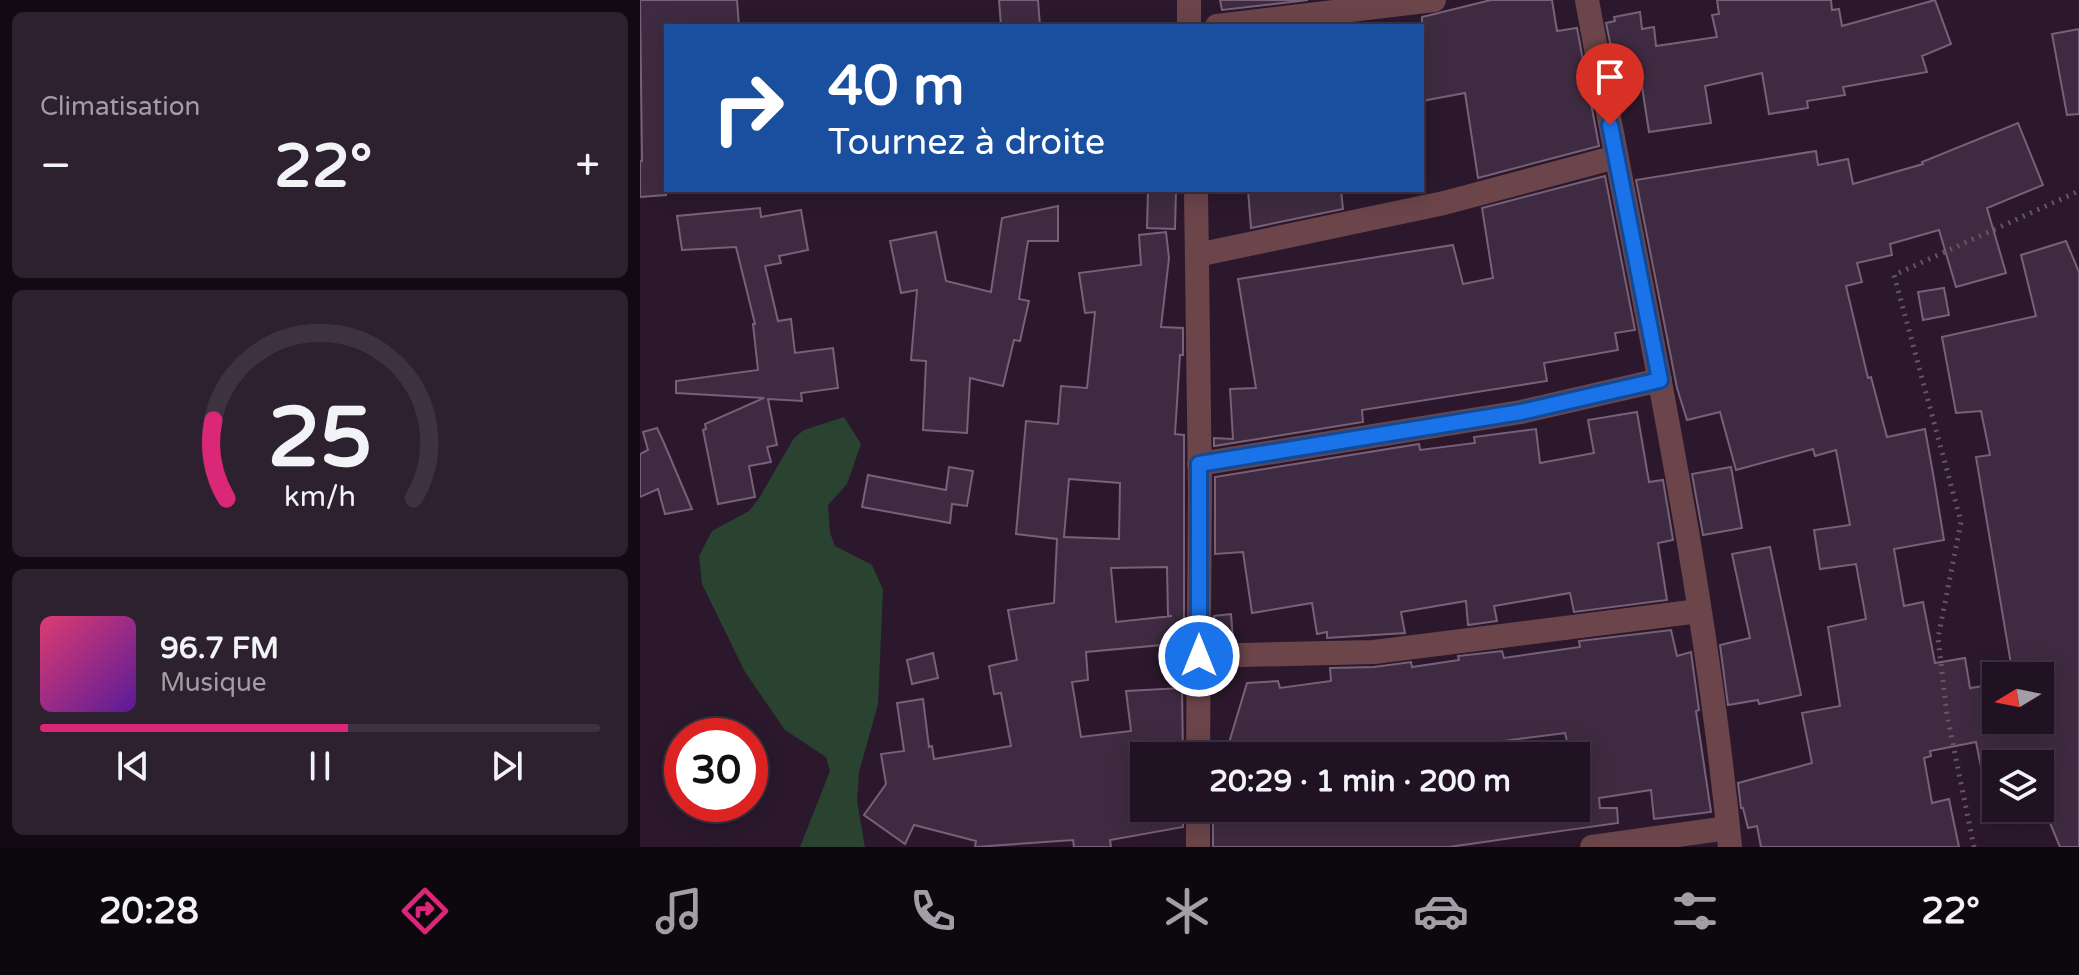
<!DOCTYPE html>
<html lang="fr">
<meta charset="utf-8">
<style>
:root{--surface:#201222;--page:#2d202f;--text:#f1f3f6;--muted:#a29ea5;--line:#3d3240;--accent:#db2777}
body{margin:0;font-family:"Varela Round",sans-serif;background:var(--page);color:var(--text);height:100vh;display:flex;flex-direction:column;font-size:30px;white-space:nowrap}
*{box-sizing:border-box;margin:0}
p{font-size:26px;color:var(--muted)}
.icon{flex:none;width:44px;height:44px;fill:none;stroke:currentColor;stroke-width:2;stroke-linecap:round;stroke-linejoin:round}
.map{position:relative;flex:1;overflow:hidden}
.side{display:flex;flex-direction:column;gap:12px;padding:12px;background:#120a13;width:640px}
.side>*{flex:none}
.guide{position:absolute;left:24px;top:24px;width:760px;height:168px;border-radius:0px;box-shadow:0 4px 20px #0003,0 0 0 2px var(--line);background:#1a4fa0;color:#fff;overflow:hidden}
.needle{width:52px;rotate:260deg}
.tools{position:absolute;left:1342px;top:662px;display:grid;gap:16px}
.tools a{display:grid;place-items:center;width:72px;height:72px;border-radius:0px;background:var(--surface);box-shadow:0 4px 20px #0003,0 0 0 2px var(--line);font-size:40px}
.speed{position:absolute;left:24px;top:718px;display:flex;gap:16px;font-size:40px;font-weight:700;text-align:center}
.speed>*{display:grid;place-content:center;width:104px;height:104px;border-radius:50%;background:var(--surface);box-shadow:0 4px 20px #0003,0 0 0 2px var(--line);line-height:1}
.speed .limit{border:12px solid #d22;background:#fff;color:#111}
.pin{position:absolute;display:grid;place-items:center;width:68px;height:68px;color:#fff;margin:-82px -34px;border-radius:50% 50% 50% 0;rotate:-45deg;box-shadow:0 0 8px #0007}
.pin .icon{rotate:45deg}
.me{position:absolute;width:88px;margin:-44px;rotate:0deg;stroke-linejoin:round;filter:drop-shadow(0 0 6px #0008)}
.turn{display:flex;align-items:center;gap:28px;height:168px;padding:0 32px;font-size:36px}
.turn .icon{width:104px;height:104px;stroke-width:2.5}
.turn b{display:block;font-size:56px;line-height:68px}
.big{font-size:60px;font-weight:700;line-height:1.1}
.side .tile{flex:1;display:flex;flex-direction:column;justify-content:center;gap:12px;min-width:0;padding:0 28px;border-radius:12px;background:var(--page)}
.side .dial{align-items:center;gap:0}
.dial svg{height:208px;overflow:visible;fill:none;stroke:var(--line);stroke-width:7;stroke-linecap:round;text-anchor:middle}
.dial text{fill:var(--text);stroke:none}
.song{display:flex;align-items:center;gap:24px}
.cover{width:96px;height:96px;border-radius:12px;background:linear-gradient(135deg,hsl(340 70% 55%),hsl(270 70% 35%))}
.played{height:8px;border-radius:4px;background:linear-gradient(90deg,var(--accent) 55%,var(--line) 55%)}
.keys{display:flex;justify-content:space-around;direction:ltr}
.heat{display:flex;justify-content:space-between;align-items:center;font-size:44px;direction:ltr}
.trip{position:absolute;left:490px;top:742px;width:460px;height:80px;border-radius:0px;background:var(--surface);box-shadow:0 4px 20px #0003,0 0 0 2px var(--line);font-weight:700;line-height:80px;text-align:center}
.tabs{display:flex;height:128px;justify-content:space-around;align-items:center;background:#0d070e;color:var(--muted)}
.tabs .icon{width:56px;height:56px}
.tabs .selected{color:var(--accent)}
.tabs b{font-size:36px;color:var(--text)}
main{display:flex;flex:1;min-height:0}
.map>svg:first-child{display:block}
</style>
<main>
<section class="side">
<div class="tile"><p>Climatisation</p>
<div class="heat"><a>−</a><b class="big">22°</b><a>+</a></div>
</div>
<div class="tile dial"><svg viewBox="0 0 100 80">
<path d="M14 69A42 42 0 1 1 86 69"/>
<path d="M14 69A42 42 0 0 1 9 39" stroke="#db2777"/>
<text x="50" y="56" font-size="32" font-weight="700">25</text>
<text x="50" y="72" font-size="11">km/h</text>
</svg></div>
<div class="tile">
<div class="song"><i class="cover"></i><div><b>96.7 FM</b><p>Musique</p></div></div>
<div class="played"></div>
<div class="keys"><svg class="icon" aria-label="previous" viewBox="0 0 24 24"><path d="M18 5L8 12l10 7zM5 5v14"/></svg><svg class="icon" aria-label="pause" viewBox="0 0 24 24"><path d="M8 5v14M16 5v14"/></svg><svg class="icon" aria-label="next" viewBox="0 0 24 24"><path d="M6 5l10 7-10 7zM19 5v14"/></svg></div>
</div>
</section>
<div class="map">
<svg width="1439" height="847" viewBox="0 0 1439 847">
<rect width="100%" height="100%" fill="#2b182d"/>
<path fill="#2a4330" d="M204 417 221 444 207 484 188 505 190 533 195 546 232 565 243 590 238 704 219 772 217 801 225 847H160L190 771 186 757 145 730 105 672 62 584 59 556 72 531 109 511 118 500 154 438 164 430Z"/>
<path fill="#3f2b41" stroke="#776179" stroke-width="2" fill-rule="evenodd" d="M0 0H97L99 26H26V195L0 197V161H2Z
M359 0H398L400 26H361Z
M580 0H668L582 10Z
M851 0H912L917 31 937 28 959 146 838 178 825 93 782 101V17Z
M1077 0H1191L1192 10 1199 9 1202 26 1295 0 1311 44 1282 56 1287 72 1203 87 1205 95 1167 101 1168 108 1129 114 1122 73 1065 86 1071 123 1009 132 999 67 976 71 966 23 975 21 974 17 1000 12 1002 29 1014 27 1016 46 1077 37 1072 15 1079 14Z
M1439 29V114L1427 115 1412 34Z
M1378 123 1403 185 1347 208 1366 273 1316 287 1299 230 1250 244 1252 255 1217 263 1222 282 1206 286 1228 378 1231 377 1247 437 1285 429 1294 479 1304 540 1254 549 1264 606 1283 602 1295 663 1325 658 1330 688 1356 684V720H1400V676H1373L1336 457 1350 455 1341 411 1316 413 1302 337 1396 316 1381 255 1426 241 1439 272V847H1420L1408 818 1382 823 1379 808H1400V764H1356V806L1349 807 1336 742 1290 751 1291 756 1284 758 1292 803 1309 799 1319 847H1121L1117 826 1108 828 1103 808H1101L1098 783 1172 763 1162 713 1200 706 1188 627 1226 619 1216 564 1180 569 1174 530 1210 525 1196 450 1175 456 1173 449 1096 470 1080 412 1047 420 1037 388 996 180 1176 151 1178 165 1208 159 1213 184 1283 164 1282 162Z
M965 176 995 330 975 333 978 350 904 363 907 381 722 410 723 422 574 446V438L593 439 590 389 616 388 598 279 813 245 823 284 853 278 842 208Z
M508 190H536L535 229 507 228Z
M608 190H701L703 209 611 228Z
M418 206V241H388L379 299 389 301 380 341 374 340 363 386 330 378 327 433 283 430 286 361 271 360 277 290 261 293 250 241 296 232 306 281 351 292 362 218Z
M120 208 121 217 161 210 168 250 139 256 141 263 125 266 138 321 151 319 155 353 193 348 198 388 161 393 162 401 128 399 137 445 127 447 131 462 109 466 115 497 78 504 63 430 66 429 65 424 124 398 36 393V381L118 370 113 324H115L96 247 42 250 37 216Z
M526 232 529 258 521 327 543 328V355H540L535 434 544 435V643L446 652 448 680 432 682 441 737 491 731 486 691 542 688 543 756H504V808H543V827L470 840 471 847H434L433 840 335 847 336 841 274 825 265 844 224 815 246 784 241 754 264 751 257 703 283 699 289 747 292 746 294 759 371 746 361 693 354 694 349 666 377 660 368 610 414 603 417 539 376 534 386 421 418 424 421 386 447 388 455 312 445 313 439 273 501 265 499 235ZM429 479 480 483 479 539 424 537ZM527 567 528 616H532L476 622 471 568Z
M1304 288 1309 315 1283 320 1278 292Z
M997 412 1009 482 1023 480 1033 540 1018 543 1027 600 934 612 930 593 854 606 857 621 828 625 826 601 761 612 765 633 687 638V632L677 634 672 603 612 613 603 552 575 554V477L779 444 780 450 835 443 834 437 896 429 900 463 954 453 948 420Z
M17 428 24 443 52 509 25 514 18 489 0 497V454L8 450 3 432Z
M309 467 333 471 327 506 312 504 310 523 222 507 228 475 306 490Z
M1091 467 1102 528 1063 535 1052 474Z
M1130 547 1161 695 1119 704 1118 700 1088 705 1080 645 1110 638 1092 554Z
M591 614 593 639 574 641V616Z
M1031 630 1037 656 1051 652 1059 710 1056 711 1071 812 1014 819 1011 790 959 798 960 808H977L978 823 809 847H573V808H654L656 820 747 808H936V744L928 745 925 733 862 741 864 756H585L607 683 638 681 640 688 691 681 690 668 734 667 771 662 772 667 819 660 818 656 862 651 864 658 940 647 939 641Z
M293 653 298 678 272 684 267 660Z"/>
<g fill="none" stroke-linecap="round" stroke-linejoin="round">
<path stroke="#665567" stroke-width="5" stroke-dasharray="2 6" stroke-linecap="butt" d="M1334 847 1307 715 1298 638 1321 522 1254 275 1439 191"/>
<path stroke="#6b454a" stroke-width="24" d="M549 0V26
M947 0C998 281 1063 562 1090 847
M577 26 794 0
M556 190 560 489 558 756
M557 255 804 203 976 157
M559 464 881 412 1020 380
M559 656 734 652 1059 611
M558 808V847
M952 847 1088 828"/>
</g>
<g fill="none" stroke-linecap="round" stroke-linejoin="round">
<g stroke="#114b97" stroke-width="20">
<path id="route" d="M559 656V464L881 412 1020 380 970 125"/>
</g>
<use href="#route" stroke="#1a73e8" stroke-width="14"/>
</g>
</svg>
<div class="tools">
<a><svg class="needle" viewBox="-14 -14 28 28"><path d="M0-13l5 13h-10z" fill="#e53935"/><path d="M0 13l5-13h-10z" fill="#a29ea5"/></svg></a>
<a><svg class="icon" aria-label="layers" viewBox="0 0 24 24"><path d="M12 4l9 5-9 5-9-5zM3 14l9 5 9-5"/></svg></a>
</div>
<div class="speed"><div class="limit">30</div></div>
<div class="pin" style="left:970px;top:125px;background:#d93025"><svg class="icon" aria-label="arrive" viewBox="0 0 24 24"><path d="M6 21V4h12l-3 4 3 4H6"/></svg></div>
<svg class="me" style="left:559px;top:656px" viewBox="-20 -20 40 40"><circle r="17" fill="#1a73e8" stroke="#fff" stroke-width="3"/><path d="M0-11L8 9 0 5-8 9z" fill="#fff"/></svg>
<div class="trip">20:29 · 1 min · 200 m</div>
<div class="guide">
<div class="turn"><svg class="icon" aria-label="right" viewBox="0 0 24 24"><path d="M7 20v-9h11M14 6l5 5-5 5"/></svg><div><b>40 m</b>Tournez à droite</div></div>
</div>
</div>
</main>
<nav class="tabs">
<b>20:28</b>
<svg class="icon selected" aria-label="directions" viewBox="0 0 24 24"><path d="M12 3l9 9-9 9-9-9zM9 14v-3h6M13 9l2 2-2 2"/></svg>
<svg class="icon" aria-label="music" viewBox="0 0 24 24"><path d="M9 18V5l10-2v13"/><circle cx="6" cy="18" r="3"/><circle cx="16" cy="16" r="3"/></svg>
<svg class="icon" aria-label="phone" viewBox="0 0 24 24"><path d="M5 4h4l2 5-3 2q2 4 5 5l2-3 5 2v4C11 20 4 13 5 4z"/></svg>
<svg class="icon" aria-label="climate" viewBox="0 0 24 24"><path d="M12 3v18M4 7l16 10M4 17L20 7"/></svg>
<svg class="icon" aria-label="car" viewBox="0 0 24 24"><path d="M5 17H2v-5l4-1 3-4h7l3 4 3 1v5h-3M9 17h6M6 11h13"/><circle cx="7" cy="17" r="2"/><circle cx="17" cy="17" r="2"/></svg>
<svg class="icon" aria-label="filters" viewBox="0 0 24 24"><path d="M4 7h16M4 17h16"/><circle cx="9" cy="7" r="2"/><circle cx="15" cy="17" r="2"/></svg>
<b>22°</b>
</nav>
